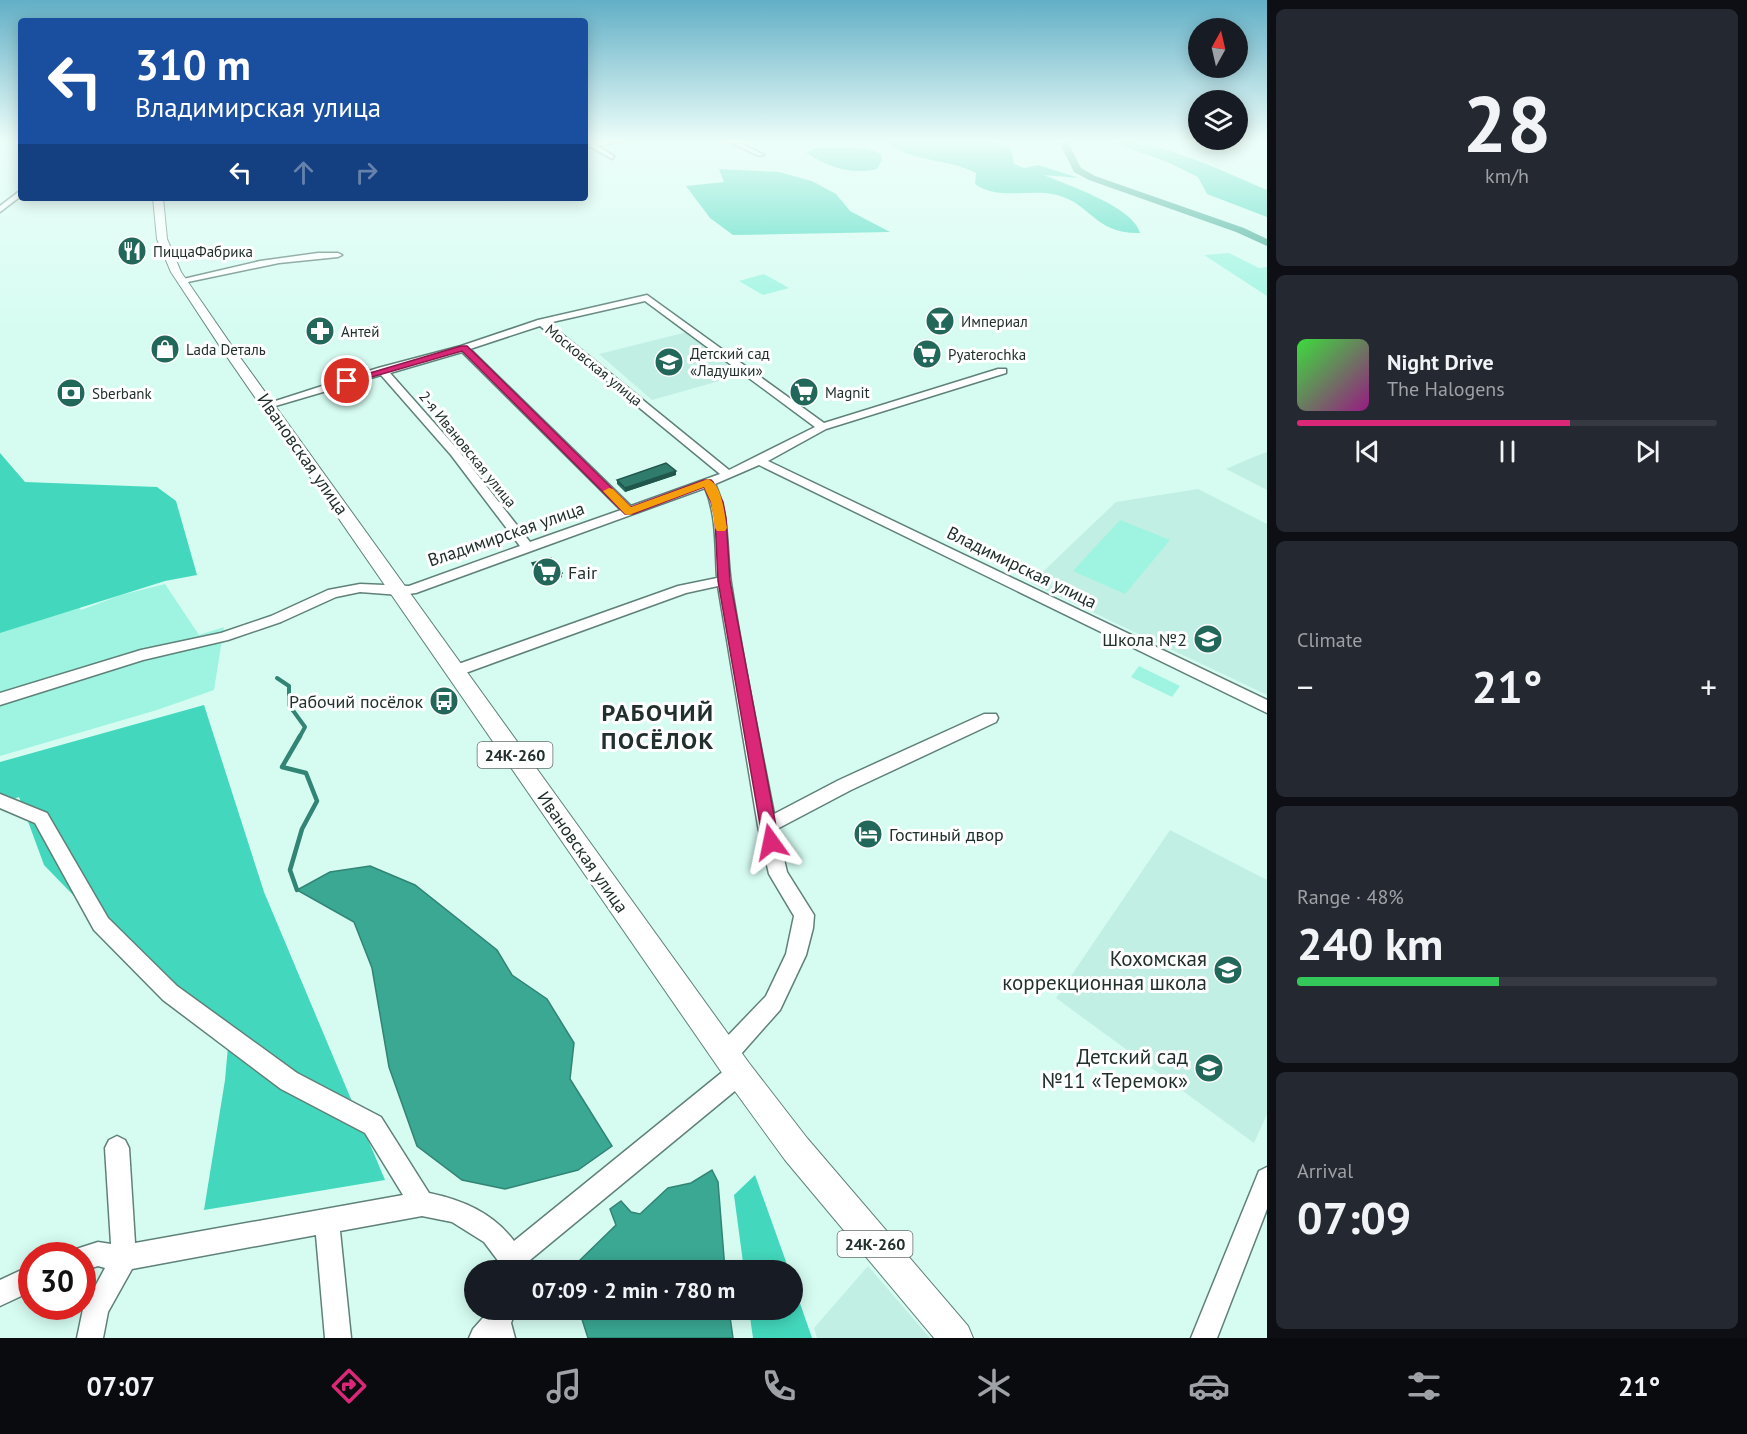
<!DOCTYPE html>
<meta charset="utf-8">
<style>
:root{--surface:#171b24;--page:#242831;--text:#f1f3f6;--muted:#9ea1a6;--line:#363941;--accent:#db2777}
body{margin:0;font-family:"PT Sans",sans-serif;background:var(--page);color:var(--text);height:100vh;display:flex;flex-direction:column;font-size:22px;white-space:nowrap}
*{box-sizing:border-box;margin:0}
p{font-size:20px;color:var(--muted)}
.icon{flex:none;width:33px;height:33px;fill:none;stroke:currentColor;stroke-width:2;stroke-linecap:round;stroke-linejoin:round}
.map{position:relative;flex:1;overflow:hidden}
.drawer{display:flex;flex-direction:column;gap:9px;padding:9px;background:#0d0f14;width:480px}
.drawer>*{flex:none}
.banner{position:absolute;left:18px;top:18px;width:570px;height:183px;border-radius:6px;box-shadow:0 3px 15px #0003;background:#1a4fa0;color:#fff;overflow:hidden}
.needle{width:39px;rotate:8deg}
.controls{position:absolute;left:1188px;top:18px;display:grid;gap:12px}
.controls a{display:grid;place-items:center;width:60px;height:60px;border-radius:50%;background:var(--surface);box-shadow:0 3px 15px #0003;font-size:30px}
.speed{position:absolute;left:18px;top:1242px;display:flex;gap:12px;font-size:30px;font-weight:700;text-align:center}
.speed>*{display:grid;place-content:center;width:78px;height:78px;border-radius:50%;background:var(--surface);box-shadow:0 3px 15px #0003;line-height:1}
.speed .limit{border:9px solid #d22;background:#fff;color:#111}
.pin{position:absolute;display:grid;place-items:center;width:51px;height:51px;color:#fff;margin:-26px;border:3px solid #fff;border-radius:50%;box-shadow:0 2px 6px #0007}
.me{position:absolute;width:66px;margin:-33px;rotate:348deg;stroke-linejoin:round;filter:drop-shadow(0 0 4px #0008)}
.turn{display:flex;align-items:center;gap:21px;height:126px;padding:0 18px;font-size:27px}
.turn .icon{width:78px;height:78px;stroke-width:2.5}
.turn b{display:block;font-size:42px;line-height:51px}
.lanes{display:flex;align-items:center;height:57px;padding:0 18px;background:#0003;justify-content:center;gap:30px;direction:ltr}
.lanes .off{opacity:.35}
.big{font-size:45px;font-weight:800;line-height:1.1}
.drawer .widget{flex:1;display:flex;flex-direction:column;justify-content:center;gap:9px;min-width:0;padding:0 21px;border-radius:9px;background:var(--page)}
.drawer .dial{align-items:center;gap:0}
.dial b{font-size:78px;line-height:1}
.song{display:flex;align-items:center;gap:18px}
.cover{width:72px;height:72px;border-radius:9px;background:linear-gradient(135deg,hsl(120 70% 55%),hsl(310 70% 35%))}
.played{height:6px;border-radius:3px;background:linear-gradient(90deg,var(--accent) 65%,var(--line) 65%)}
.keys{display:flex;justify-content:space-around;direction:ltr}
.heat{display:flex;justify-content:space-between;align-items:center;font-size:33px;direction:ltr}
.charge{height:9px;border-radius:4px;background:linear-gradient(90deg,#34c759 48%,var(--line) 0)}
.trip{position:absolute;left:464px;top:1260px;width:339px;height:60px;border-radius:30px;background:var(--surface);box-shadow:0 3px 15px #0003;font-weight:800;line-height:60px;text-align:center}
.tab-bar{display:flex;height:96px;justify-content:space-around;align-items:center;background:#090b0e;color:var(--muted)}
.tab-bar .icon{width:42px;height:42px}
.tab-bar .selected{color:var(--accent)}
.tab-bar b{font-size:27px;color:var(--text)}
main{display:flex;flex:1;min-height:0}
.map>svg:first-child{display:block}
</style>
<main>
<div class="map">
<svg width="1267" height="1338" viewBox="0 0 1267 1338">
<rect width="100%" height="100%" fill="#d6fcf2"/>
<path fill="#c1efe3" d="M687 332 744 374 652 400 599 354Z
M1267 452V490L1226 469 1251 458Z
M1198 489 1267 524V695L1031 583 1116 502Z
M1170 830 1267 880V1114L1254 1143 1056 998Z
M868 1266 930 1338H817L814 1328Z"/>
<path fill="#9ef4e1" d="M1229 253 1259 268 1267 267V296L1204 255Z
M764 274 789 288 763 295 739 281Z
M1120 520 1170 540 1125 594 1073 571Z
M165 584 199 635 224 627 214 690 157 710 0 756V626L72 598 81 610 121 595Z
M1139 666 1180 686 1172 697 1131 677Z"/>
<path fill="#43d8bd" d="M884 140C908 140 991 136 1008 147 1013 150 1013 158 1014 164L1024 168 1038 165 1079 178 1044 175C1067 185 1134 207 1140 233 1094 234 1092 204 1057 195 1031 188 998 201 975 184L976 173C948 158 909 163 884 140Z
M1106 140C1160 140 1217 169 1267 190V217L1207 194 1198 177 1165 161Z
M817 147H850L869 149 881 154 882 160 877 169C851 175 828 167 806 153Z
M719 169 779 172 812 181 836 194 850 211 890 232 733 235 710 218 686 186 724 182Z
M0 453 25 482 157 487 176 501 197 575 165 581 0 633Z
M204 705 264 892 385 1180 204 1210 225 1080 229 1035 130 954 44 865 19 797 0 805V762Z
M755 1175 789 1270H744L734 1195Z
M792 1280 812 1338H753L749 1310H792Z"/>
<path fill="#3aa893" stroke="#328474" stroke-width="1.5" d="M370 866 415 885 497 950 512 975 547 999 574 1043 570 1079 612 1146 578 1170 505 1189 462 1180 417 1146 389 1067 372 968 354 922 297 890 330 872Z
M712 1170 718 1182 725 1270H578V1262L616 1225 610 1209 621 1201 631 1212 640 1214 668 1188 691 1183Z
M579 1310H729L733 1338H588Z"/>
<g fill="none" stroke-linecap="round" stroke-linejoin="round">
<path stroke="#328474" stroke-width="4" d="M277 678 289 686V705L305 727 299 738"/>
<path stroke="#328474" stroke-width="4.5" d="M297 890 290 870 302 829 317 801 306 773 282 767 300 736"/>
<path fill="#3aa893" fill-rule="evenodd" d="M1058 140H1067L1081 168 1095 176 1244 228 1267 239V246L1236 232 1089 180 1074 172Z"/>
<g stroke="#5f8179" stroke-width="3">
<path id="minor" d="M610 140H629L598 146 614 156 612 159 591 147 585 148 587 142Z
M725 140H734L764 155 759 156Z
M21 190V196L0 212V206Z
M318 253H338L342 255 338 257 279 263 183 283 179 280 260 261Z
M647 295 824 423 998 369H1006V373L826 429 768 461 1267 700V713L759 465 715 484C730 516 726 549 731 583 743 660 759 737 774 814L839 780 984 714H996L998 718 996 722 851 790 777 829 787 872 814 915 813 928 806 955 780 1010 734 1062 726 1065 718 1062 715 1054 718 1046 766 996 786 954 794 916 769 874 758 826 718 586 686 593 460 675H450L447 671 450 667 678 586 717 578C715 547 717 516 705 488L416 593 400 595 360 592 336 597 281 622 228 640 143 660 0 705V693L141 650 221 633 271 616 328 590 360 584 409 586 520 546 451 455 381 375 272 407 268 408 263 405 378 368 461 346 538 320ZM645 301 815 427 729 470 548 323ZM540 326 720 474 631 506 470 349ZM462 352 621 510 530 542 459 451 390 373Z
M0 794 47 813 108 918 177 986 297 1073 381 1117 429 1193C463 1200 493 1213 514 1241L731 1065 739 1062 747 1065 750 1073 747 1081 524 1265 523 1270H499V1262L484 1242 452 1222 422 1216 340 1231 351 1338H325L316 1235 132 1269 108 1312 103 1338H77L83 1309 105 1268 98 1266 82 1271V1256H71L73 1250 98 1242 111 1244 105 1148 109 1140 117 1136 125 1140 129 1148 135 1243 403 1195 365 1133 281 1089 163 1000 94 930 35 823 0 808Z
M1267 1167V1209L1217 1338H1191L1259 1171Z
M32 1265V1291L0 1306V1280Z
M490 1310H516L511 1323 515 1338H469L473 1329Z"/>
</g>
<g stroke="#5f8179" stroke-width="2">
<path id="major" d="M153 198H163L167 239 181 272 234 349 749 1063 807 1138 968 1326 973 1338H934L785 1160 729 1083 223 351 171 272 157 239Z"/>
</g>
<use href="#minor" fill="#fff" fill-rule="evenodd"/>
<use href="#major" fill="#fff" fill-rule="evenodd"/>
</g>
<path fill="#286a5d" d="M676 475 625 492 617 484V480Z
M532 563 562 573V577L544 583 533 567Z"/>
<path fill="#21564c" d="M676 471V475L625 492V488Z
M562 573V577L544 583 543 579Z"/>
<path fill="#2f7b6c" stroke="#21564c" stroke-width="1.5" d="M666 463 676 471 625 488 617 480Z
M551 558 562 573 543 579 532 563Z"/>
<linearGradient id="sky" x2="0" y2="1"><stop stop-color="#62afc6"/><stop offset="0.43" stop-color="#edfef9"/><stop offset="1" stop-color="#edfef9" stop-opacity="0"/></linearGradient>
<rect width="1267" height="328" fill="url(#sky)"/>
<path fill="#db2777" stroke="#8e194d" stroke-width="1.5" d="M461 346H467L631 507 704 480H711L713 482 723 502 726 518 730 581 779 842 777 847 771 849 765 847 763 842 718 581 715 518 711 502 704 487 633 514H625L462 351 351 383 343 381Z"/>
<path fill="#f59e0b" d="M708 479C723 485 724 514 727 528L725 531H717L715 528 711 502 704 487 629 515 625 514 603 491 609 488 613 489 631 507Z"/>
<defs>
<g id="restaurant-disc" transform="scale(1.5)"><circle r="9.5" fill="#22685a" stroke="#fff"/><path d="M-5-6h1v4h1v-4h1v4h1v-4h1v5L-1.5 .5V6h-2V.5L-5-1ZM5-6V6H3V1.5H1.5Q1.5-4 5-6Z" fill="#fff"/></g>
<g id="bar-disc" transform="scale(1.5)"><circle r="9.5" fill="#22685a" stroke="#fff"/><path d="M-6-5H6L.8 .8V4.5H3.5V6h-7V4.5H-.8V.8Z" fill="#fff"/></g>
<g id="pharmacy-disc" transform="scale(1.5)"><circle r="9.5" fill="#22685a" stroke="#fff"/><path d="M-2-6h4v4h4v4h-4v4h-4v-4h-4v-4h4Z" fill="#fff"/></g>
<g id="shop-disc" transform="scale(1.5)"><circle r="9.5" fill="#22685a" stroke="#fff"/><path d="M-5-2.5h2.3a2.7 3.5 0 0 1 5.4 0H5L5.5 6h-11ZM-1.5-2.5h3a1.5 2.3 0 0 0-3 0Z" fill="#fff"/></g>
<g id="supermarket-disc" transform="scale(1.5)"><circle r="9.5" fill="#22685a" stroke="#fff"/><path d="M-6-5.5h2.5l.6 2H6L4.5 2H-2.5L-4.4-4H-6ZM-1.5 3.2a1.3 1.3 0 1 0 .1 0ZM3 3.2a1.3 1.3 0 1 0 .1 0Z" fill="#fff"/></g>
<g id="school-disc" transform="scale(1.5)"><circle r="9.5" fill="#22685a" stroke="#fff"/><path d="M0-5L7-2L0 1L-7-2ZM-4 1L0 2.5L4 1V4Q0 6-4 4Z" fill="#fff"/></g>
<g id="bank-disc" transform="scale(1.5)"><circle r="9.5" fill="#22685a" stroke="#fff"/><path d="M-6-4H6V4H-6ZM0-2.3a2.3 2.3 0 1 0 0 4.6a2.3 2.3 0 1 0 0-4.6Z" fill="#fff"/></g>
<g id="bus-disc" transform="scale(1.5)"><circle r="9.5" fill="#22685a" stroke="#fff"/><path d="M-5-6H5V4H4V6H2V4H-2V6H-4V4H-5ZM-3.5-4V0h7V-4ZM-3.5 1.2v1.5H-2V1.2ZM2 1.2v1.5H3.5V1.2Z" fill="#fff"/></g>
<g id="hotel-disc" transform="scale(1.5)"><circle r="9.5" fill="#22685a" stroke="#fff"/><path d="M-6-4.5h1.5V1H6V5H4.5V3h-9V5H-6ZM-4 0a1.8 1.8 0 1 1 3.6 0ZM.5 0V-2.5h3Q6-2.5 6 0Z" fill="#fff"/></g>
</defs>
<g fill-rule="evenodd">
<use href="#restaurant-disc" x="132" y="251"/>
<use href="#bar-disc" x="940" y="321"/>
<use href="#pharmacy-disc" x="320" y="331"/>
<use href="#shop-disc" x="165" y="349"/>
<use href="#supermarket-disc" x="927" y="354"/>
<use href="#school-disc" x="669" y="362"/>
<use href="#supermarket-disc" x="804" y="392"/>
<use href="#bank-disc" x="71" y="393"/>
<use href="#supermarket-disc" x="547" y="572"/>
<use href="#school-disc" x="1208" y="639"/>
<use href="#bus-disc" x="444" y="701"/>
<use href="#hotel-disc" x="868" y="834"/>
<use href="#school-disc" x="1228" y="970"/>
<use href="#school-disc" x="1209" y="1068"/>
</g>
<g text-anchor="middle" dominant-baseline="central" stroke-width="6" stroke-linejoin="round" paint-order="stroke">
<g font-size="15" fill="#21302c" stroke="#fff" text-anchor="start">
<text x="153" y="251">ПиццаФабрика</text>
<text x="961" y="321">Империал</text>
<text x="341" y="331">Антей</text>
<text x="186" y="349">Lada Dеталь</text>
<text x="690" y="353">Детский сад<tspan x="690" dy="17">«Ладушки»</tspan></text>
<text x="948" y="354">Pyaterochka</text>
<text x="825" y="392">Magnit</text>
<text x="92" y="393">Sberbank</text>
</g>
<g font-size="15" fill="#21302c" stroke="#fff">
<text transform="translate(594 365) rotate(39)">Московская улица</text>
<text transform="translate(468 449) rotate(51)">2-я Ивановская улица</text>
</g>
<g fill="#fff" stroke="#646e6b" stroke-width="1.5">
<rect x="477.5" y="742" width="75" height="26" rx="4.5"/>
<rect x="837.5" y="1231" width="75" height="26" rx="4.5"/>
</g>
<g font-size="16" font-weight="bold" fill="#21302c">
<text x="515" y="755">24К-260</text>
<text x="875" y="1244">24К-260</text>
</g>
<g font-size="18" fill="#21302c" stroke="#fff">
<text transform="translate(303 454) rotate(55)">Ивановская улица</text>
<text transform="translate(506 534) rotate(-19)">Владимирская улица</text>
<text transform="translate(1022 567) rotate(26)">Владимирская улица</text>
<text transform="translate(583 852) rotate(55)">Ивановская улица</text>
</g>
<g font-size="18" fill="#21302c" stroke="#fff" text-anchor="start">
<text x="568" y="572">Fair</text>
<text x="1187" y="639" text-anchor="end">Школа №2</text>
<text x="423" y="701" text-anchor="end">Рабочий посёлок</text>
<text x="889" y="834">Гостиный двор</text>
</g>
<g font-size="21" fill="#21302c" stroke="#fff" text-anchor="end">
<text x="1207" y="958">Кохомская<tspan x="1207" dy="24">коррекционная школа</tspan></text>
<text x="1188" y="1056">Детский сад<tspan x="1188" dy="24">№11 «Теремок»</tspan></text>
</g>
<g font-size="24" font-weight="bold" letter-spacing="1.5" fill="#21302c" stroke="#fff">
<text x="658" y="712">РАБОЧИЙ<tspan x="658" dy="28">ПОСЁЛОК</tspan></text>
</g>
</g>
</svg>
<div class="controls">
<a><svg class="needle" viewBox="-14 -14 28 28"><path d="M0-13l5 13h-10z" fill="#e53935"/><path d="M0 13l5-13h-10z" fill="#9ea1a6"/></svg></a>
<a><svg class="icon" aria-label="layers" viewBox="0 0 24 24"><path d="M12 4l9 5-9 5-9-5zM3 14l9 5 9-5"/></svg></a>
</div>
<div class="speed"><div class="limit">30</div></div>
<div class="pin" style="left:347px;top:381px;background:#d93025"><svg class="icon" aria-label="arrive" viewBox="0 0 24 24"><path d="M6 21V4h12l-3 4 3 4H6"/></svg></div>
<svg class="me" style="left:771px;top:842px" viewBox="-20 -20 40 40"><path d="M0-17L14 15 0 8-14 15z" fill="#db2777" stroke="#fff" stroke-width="4"/></svg>
<div class="trip">07:09 · 2 min · 780 m</div>
<div class="banner">
<div class="turn"><svg class="icon" aria-label="left" viewBox="0 0 24 24"><path d="M17 20v-9H6M10 6l-5 5 5 5"/></svg><div><b>310 m</b>Владимирская улица</div></div>
<div class="lanes"><svg class="icon" aria-label="left" viewBox="0 0 24 24"><path d="M17 20v-9H6M10 6l-5 5 5 5"/></svg><svg class="icon off" aria-label="ahead" viewBox="0 0 24 24"><path d="M12 20V5M6 11l6-6 6 6"/></svg><svg class="icon off" aria-label="right" viewBox="0 0 24 24"><path d="M7 20v-9h11M14 6l5 5-5 5"/></svg></div>
</div>
</div>
<section class="drawer">
<div class="widget dial"><b>28</b><p>km/h</p></div>
<div class="widget">
<div class="song"><i class="cover"></i><div><b>Night Drive</b><p>The Halogens</p></div></div>
<div class="played"></div>
<div class="keys"><svg class="icon" aria-label="previous" viewBox="0 0 24 24"><path d="M18 5L8 12l10 7zM5 5v14"/></svg><svg class="icon" aria-label="pause" viewBox="0 0 24 24"><path d="M8 5v14M16 5v14"/></svg><svg class="icon" aria-label="next" viewBox="0 0 24 24"><path d="M6 5l10 7-10 7zM19 5v14"/></svg></div>
</div>
<div class="widget"><p>Climate</p>
<div class="heat"><a>−</a><b class="big">21°</b><a>+</a></div>
</div>
<div class="widget"><p>Range · 48%</p><b class="big">240 km</b><div class="charge"></div></div>
<div class="widget"><p>Arrival</p><b class="big">07:09</b></div>
</section>
</main>
<nav class="tab-bar">
<b>07:07</b>
<svg class="icon selected" aria-label="directions" viewBox="0 0 24 24"><path d="M12 3l9 9-9 9-9-9zM9 14v-3h6M13 9l2 2-2 2"/></svg>
<svg class="icon" aria-label="music" viewBox="0 0 24 24"><path d="M9 18V5l10-2v13"/><circle cx="6" cy="18" r="3"/><circle cx="16" cy="16" r="3"/></svg>
<svg class="icon" aria-label="phone" viewBox="0 0 24 24"><path d="M5 4h4l2 5-3 2q2 4 5 5l2-3 5 2v4C11 20 4 13 5 4z"/></svg>
<svg class="icon" aria-label="climate" viewBox="0 0 24 24"><path d="M12 3v18M4 7l16 10M4 17L20 7"/></svg>
<svg class="icon" aria-label="car" viewBox="0 0 24 24"><path d="M5 17H2v-5l4-1 3-4h7l3 4 3 1v5h-3M9 17h6M6 11h13"/><circle cx="7" cy="17" r="2"/><circle cx="17" cy="17" r="2"/></svg>
<svg class="icon" aria-label="filters" viewBox="0 0 24 24"><path d="M4 7h16M4 17h16"/><circle cx="9" cy="7" r="2"/><circle cx="15" cy="17" r="2"/></svg>
<b>21°</b>
</nav>
